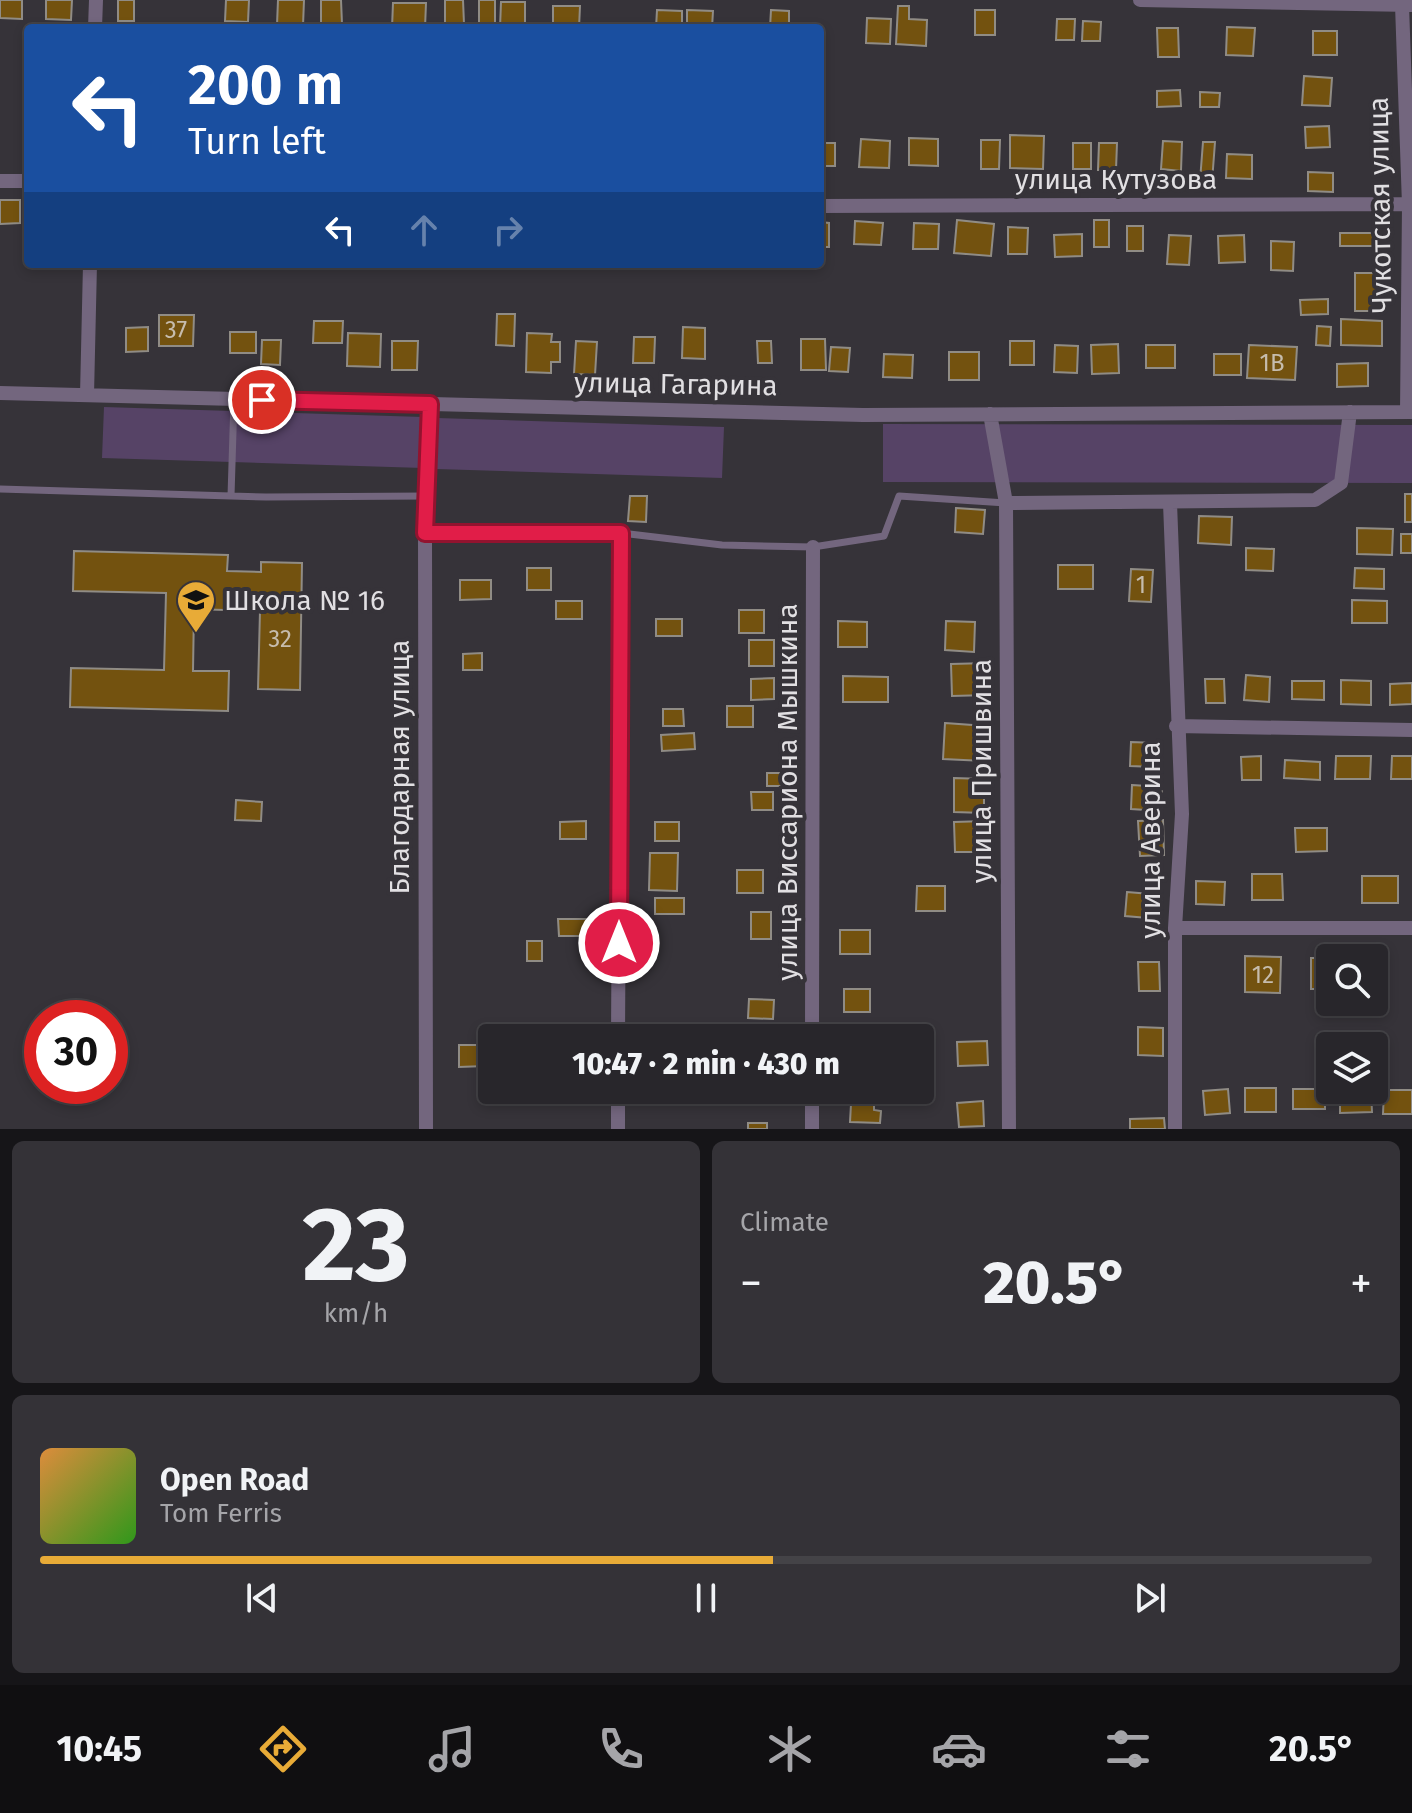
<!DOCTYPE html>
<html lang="en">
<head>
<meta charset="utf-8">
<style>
	:root { --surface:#28262b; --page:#343237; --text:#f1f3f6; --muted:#a5a5a9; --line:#444347; --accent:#e8ab37 }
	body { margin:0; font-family:"Fira Sans",sans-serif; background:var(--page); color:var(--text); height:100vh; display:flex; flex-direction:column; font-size:30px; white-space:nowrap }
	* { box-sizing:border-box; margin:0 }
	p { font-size:26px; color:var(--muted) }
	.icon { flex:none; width:44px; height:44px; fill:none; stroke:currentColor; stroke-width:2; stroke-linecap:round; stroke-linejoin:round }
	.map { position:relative; height:1129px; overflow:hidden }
	.sheet { display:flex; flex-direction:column; gap:12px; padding:12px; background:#161518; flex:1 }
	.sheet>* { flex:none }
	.hud { position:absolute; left:24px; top:24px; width:800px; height:244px; border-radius:8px; box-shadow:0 4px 12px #0003,0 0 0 2px var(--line); background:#1a4fa0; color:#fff; overflow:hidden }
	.buttons { position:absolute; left:1316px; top:944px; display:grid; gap:16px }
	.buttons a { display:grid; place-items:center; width:72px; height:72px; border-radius:8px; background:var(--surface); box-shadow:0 4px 12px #0003,0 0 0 2px var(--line); font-size:40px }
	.speed { position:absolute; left:24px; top:1000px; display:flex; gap:16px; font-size:40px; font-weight:700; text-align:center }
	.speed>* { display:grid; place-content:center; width:104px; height:104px; border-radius:50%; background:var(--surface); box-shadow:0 4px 12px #0003,0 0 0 2px var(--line); line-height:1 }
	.speed .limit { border:12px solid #d22; background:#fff; color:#111 }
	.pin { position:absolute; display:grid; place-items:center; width:68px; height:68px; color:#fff; margin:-34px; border:4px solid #fff; border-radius:50%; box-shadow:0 2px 8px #0007 }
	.me { position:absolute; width:88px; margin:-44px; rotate:0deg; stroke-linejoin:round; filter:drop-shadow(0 0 6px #0008) }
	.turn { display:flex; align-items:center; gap:28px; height:168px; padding:0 32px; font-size:36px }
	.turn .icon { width:104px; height:104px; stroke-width:2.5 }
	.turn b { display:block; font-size:56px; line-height:68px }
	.lanes { display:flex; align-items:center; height:76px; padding:0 32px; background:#0003; justify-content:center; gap:40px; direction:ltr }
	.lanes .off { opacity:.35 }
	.big { font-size:60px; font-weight:800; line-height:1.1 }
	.sheet .tile { flex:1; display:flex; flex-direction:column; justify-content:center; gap:12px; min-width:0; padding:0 28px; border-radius:12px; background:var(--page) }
	.sheet .dial { align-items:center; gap:0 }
	.dial b { font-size:104px; line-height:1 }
	.song { display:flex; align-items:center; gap:24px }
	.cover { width:96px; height:96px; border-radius:12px; background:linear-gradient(135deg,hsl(30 70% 55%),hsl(110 70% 35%)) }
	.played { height:8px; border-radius:4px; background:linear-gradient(90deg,var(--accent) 55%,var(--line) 55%) }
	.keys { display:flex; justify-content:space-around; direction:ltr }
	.heat { display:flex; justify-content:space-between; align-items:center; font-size:44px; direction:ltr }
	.sheet .tiles { flex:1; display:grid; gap:12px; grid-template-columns:1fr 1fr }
	.tile:last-child { grid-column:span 2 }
	.trip { position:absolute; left:478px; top:1024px; width:456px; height:80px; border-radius:8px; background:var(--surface); box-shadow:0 4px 12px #0003,0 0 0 2px var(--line); font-weight:800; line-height:80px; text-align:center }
	.dock { display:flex; height:128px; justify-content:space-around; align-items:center; background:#100f11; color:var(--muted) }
	.dock .icon { width:56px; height:56px }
	.dock .active { color:var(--accent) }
	.dock b { font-size:36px; color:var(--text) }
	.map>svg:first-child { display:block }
</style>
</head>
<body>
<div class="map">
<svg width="1412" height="1129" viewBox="0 0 1412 1129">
	<rect width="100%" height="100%" fill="#363339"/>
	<path fill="#564366" d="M104 407 423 417V468L102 458Z
		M437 418 724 427 722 478 436 469Z
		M883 424 1412 425V483L883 482Z"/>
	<path fill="#73520f" stroke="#908c85" stroke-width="2" d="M0 0H22V19L0 18Z
		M46 0H72L71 20 46 19Z
		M118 0H134V21H118Z
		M226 0H249L248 22 225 21Z
		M278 0H304L303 26 277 25Z
		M321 0H341L342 24H321Z
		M445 0H463L464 24H445Z
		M479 0H495V27H479Z
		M501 2H525V28H500Z
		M393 3H426L425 28H392Z
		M553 6H580L579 28H553Z
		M898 6H909V19L927 20 926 46 896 44Z
		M657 10 682 11V28H656Z
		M687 10 713 11 712 28H687Z
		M771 10 789 11V28H770Z
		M975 10H995V35H975Z
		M867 18 891 19 890 44 866 43Z
		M1057 19H1075L1074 40H1056Z
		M1083 21 1101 22 1100 41H1082Z
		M1227 27 1255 28 1253 56 1226 55Z
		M1157 28H1178L1179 57H1158Z
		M1313 31H1337V55H1313Z
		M1304 76 1332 78 1330 106 1302 105Z
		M1180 90 1181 106 1157 107V91Z
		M1200 92 1220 93 1219 107H1200Z
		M1329 126 1330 147 1306 148 1305 127Z
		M1010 135 1044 136 1043 169 1010 168Z
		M909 138 938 139V166L909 165Z
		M861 139 890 141 889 168 859 167Z
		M981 140H1000L999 169H981Z
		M1163 141 1182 142 1181 171 1161 169Z
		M1203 142H1215L1212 182 1200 181Z
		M820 143H835V166H820Z
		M1073 143H1091V169H1073Z
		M1099 143H1117L1116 170H1098Z
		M1227 154 1252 155V179L1226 178Z
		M1308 172 1333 173V192L1308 191Z
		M0 200H20V223L0 224Z
		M957 220 994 224 991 256 954 253Z
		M1094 220H1109V247H1094Z
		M855 221 883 223 881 245 854 244Z
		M820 222 829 223V247H820Z
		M914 223 939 224 938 249H913Z
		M1127 226H1143V251H1127Z
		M1008 227 1028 228 1027 254H1008Z
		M1340 233H1388V246H1340Z
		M1082 234V256L1055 257 1054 235Z
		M1169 235 1191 236 1189 265 1167 264Z
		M1244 235 1245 262 1219 263 1218 236Z
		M1271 241 1294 242 1293 271 1271 270Z
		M1355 273H1382V311H1355Z
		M1328 299V314L1301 315 1300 300Z
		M497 314H515L514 346 496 345Z
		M159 315H194L193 346H159Z
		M1341 319 1382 321V346L1341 345Z
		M314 321H343L342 343H313Z
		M1317 326 1331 327 1330 346 1316 345Z
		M148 327V351L126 352V328Z
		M683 327 705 328V359L682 358Z
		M230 332H256V353H230Z
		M348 333 381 334 380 367 347 366Z
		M527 333 552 334 551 342H560V362H551V373L526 372Z
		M634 337H655L654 363H633Z
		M801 339H825L826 370H801Z
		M262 340H281L280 365 261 364Z
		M392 341H418L417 370H392Z
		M576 341 597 342 595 375 574 374Z
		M757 341H771L772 363H758Z
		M1010 341H1034V365H1010Z
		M1118 344 1119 373 1092 374 1091 345Z
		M1055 345 1078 346 1077 373 1054 372Z
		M1146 345H1175V368H1146Z
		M1249 345 1297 347 1295 380 1247 378Z
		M831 347 850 348 848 372 829 371Z
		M949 352H979V380H949Z
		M884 354 913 355 912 378 883 377Z
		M1214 354H1241V375H1214Z
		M1368 363V386L1337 387V364Z
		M1405 494H1412V522H1405Z
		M630 496H647L646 522 628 521Z
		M956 508 985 510 983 534 955 532Z
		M1199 516 1232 517 1231 545 1198 543Z
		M1357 528 1393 529 1392 555 1357 554Z
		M1401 534H1412V553H1401Z
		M1246 548 1274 549 1273 571 1246 570Z
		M74 551 228 555 227 571 261 572V562L302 563 300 690 258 689 260 611 194 609 193 671H229L228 711 70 707 71 668 164 670 166 593 73 591Z
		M1058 565H1093V589H1058Z
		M527 568H551V590H527Z
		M1355 568 1384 569V589L1354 588Z
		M1131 569 1153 570 1151 602 1129 601Z
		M460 580H491V599L460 600Z
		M1352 600 1387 601V623H1352Z
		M556 601H582V619H556Z
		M739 610H764V633H739Z
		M656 619H682V636H656Z
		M838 621 867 622V647H838Z
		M946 621 975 622 974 652 945 650Z
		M749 640H774V666H749Z
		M482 653V670H463V654Z
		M988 663V695L952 696 951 664Z
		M1246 675 1270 677 1269 702 1244 700Z
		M843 676 888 677V702H843Z
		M774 678V699L751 700V679Z
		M1205 679H1224L1225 703H1206Z
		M1341 680 1371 681V705L1341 704Z
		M1292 681H1324V700L1292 699Z
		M1412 683V704L1390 705V684Z
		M727 706H753V727H727Z
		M663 709H683L684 726H663Z
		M945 723 986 726 984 761 943 759Z
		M694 733 695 749 662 751 661 735Z
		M1131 742 1156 743 1155 767 1130 766Z
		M1261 756V780H1242L1241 757Z
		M1336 756H1371L1370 779H1335Z
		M1392 756H1412V779H1391Z
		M1285 760 1320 762V780L1284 778Z
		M767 773H785V786H767Z
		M954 778 984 779V813L954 812Z
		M1132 785 1162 787 1161 811 1131 809Z
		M751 792H773V810H752Z
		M236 800 262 802 261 821 235 820Z
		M1163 820 1164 855 1140 856 1138 821Z
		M586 821V839H560V822Z
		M986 821 987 852H955L954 822Z
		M655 822H679V841H655Z
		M1295 828H1327V851L1296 852Z
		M650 853H678L677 891 649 890Z
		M737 870H763V893H737Z
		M1252 874H1282L1283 900H1252Z
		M1362 876H1398V903H1362Z
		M1196 881 1225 882 1224 905 1196 904Z
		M917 886H945V911H916Z
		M1127 892 1162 895 1160 919 1125 916Z
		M655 898H684V914H655Z
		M751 912H771V939H751Z
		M558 919H586V936H559Z
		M840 930H870V954H840Z
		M527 941H542V961H527Z
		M1245 956 1281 957 1280 993 1245 992Z
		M1351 957H1379L1378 983H1374V958Z
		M1311 958H1330V989H1311Z
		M1138 962H1159L1160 991H1139Z
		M844 989H870V1012H844Z
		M749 999 774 1000 773 1019 748 1018Z
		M532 1027H558V1038H532Z
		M1138 1027 1163 1028V1056L1138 1055Z
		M836 1033H862V1038H836Z
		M987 1041 988 1065 958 1066 957 1042Z
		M459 1045H485V1066L459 1067Z
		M1245 1088H1276V1112H1245Z
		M1228 1089 1230 1113 1205 1115 1203 1091Z
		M1293 1089H1325V1109H1293Z
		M1340 1090H1371L1372 1112 1340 1113Z
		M1384 1090H1412V1114H1383Z
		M983 1101 984 1126 959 1127 957 1103Z
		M851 1104H874V1110L881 1111 880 1123 850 1122Z
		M1164 1118 1165 1129H1130V1119Z
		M748 1123H767V1129H748Z"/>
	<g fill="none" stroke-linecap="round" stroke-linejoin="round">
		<path stroke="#73667e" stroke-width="7" d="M0 489 266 497 426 496
			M231 496 234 399
			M425 533H621L722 545 813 547 884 536 899 496 1006 503"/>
		<path stroke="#73667e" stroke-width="14" d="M1140 0 1412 5
			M1397 0 1402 5 1409 205 1407 412
			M95 28 96 0
			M0 181H28
			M820 206 1412 204
			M0 393 863 415 1412 412
			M87 395 90 264
			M990 414 1006 503 1009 1129
			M1006 503 1315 500 1341 483 1350 412
			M1170 503 1182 814 1175 928V1129
			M1176 726 1412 730
			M1175 928H1412
			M618 1038 621 533
			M812 1038 813 547
			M426 1129 425 533 430 404
			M618 1129V1090
			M812 1129V1090"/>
	</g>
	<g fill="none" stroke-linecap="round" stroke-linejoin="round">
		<g stroke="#92132f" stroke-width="20">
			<path id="route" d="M262 400 430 404 425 533H621L619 943"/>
		</g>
		<use href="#route" stroke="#e11d48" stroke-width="14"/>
	</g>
	<defs>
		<g id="school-pin" transform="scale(2)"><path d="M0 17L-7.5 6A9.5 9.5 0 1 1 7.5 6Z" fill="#e8ab37" stroke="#363339"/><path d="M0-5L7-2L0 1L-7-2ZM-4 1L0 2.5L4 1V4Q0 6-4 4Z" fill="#111"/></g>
	</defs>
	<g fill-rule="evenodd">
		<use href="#school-pin" x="196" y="600"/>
	</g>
	<g text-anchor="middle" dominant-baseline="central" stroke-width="8" stroke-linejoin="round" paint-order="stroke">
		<g font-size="24" fill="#c6bcad">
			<text x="176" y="330">37</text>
			<text x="1272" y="363">1В</text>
			<text x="1141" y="585">1</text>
			<text x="280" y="639">32</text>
			<text x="1263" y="975">12</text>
		</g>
		<g font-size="28" fill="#e1dfe2" stroke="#363339">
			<text x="1116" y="179">улица Кутузова</text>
			<text transform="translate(1380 205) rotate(-91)">Чукотская улица</text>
			<text transform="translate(676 384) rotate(1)">улица Гагарина</text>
			<text transform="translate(399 767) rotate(-90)">Благодарная улица</text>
			<text transform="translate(981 771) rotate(-90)">улица Пришвина</text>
			<text transform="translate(787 792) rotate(-90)">улица Виссариона Мышкина</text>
			<text transform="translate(1150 840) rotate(-90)">улица Аверина</text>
		</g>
		<g font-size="28" fill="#e1dfe2" stroke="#363339" text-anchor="start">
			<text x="224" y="600">Школа № 16</text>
		</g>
	</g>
</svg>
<div class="buttons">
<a><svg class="icon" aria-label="search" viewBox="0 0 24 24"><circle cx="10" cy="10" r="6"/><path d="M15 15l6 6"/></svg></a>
<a><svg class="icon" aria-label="layers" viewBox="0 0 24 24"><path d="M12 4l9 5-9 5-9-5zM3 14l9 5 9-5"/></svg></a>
</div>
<div class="speed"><div class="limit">30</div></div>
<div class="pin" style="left:262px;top:400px;background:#d93025"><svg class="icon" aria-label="arrive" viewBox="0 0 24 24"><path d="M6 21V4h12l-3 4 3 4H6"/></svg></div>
<svg class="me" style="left:619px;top:943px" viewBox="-20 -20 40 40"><circle r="17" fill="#e11d48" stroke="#fff" stroke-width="3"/><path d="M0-11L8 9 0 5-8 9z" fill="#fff"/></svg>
<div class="trip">10:47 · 2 min · 430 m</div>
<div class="hud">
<div class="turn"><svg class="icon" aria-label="left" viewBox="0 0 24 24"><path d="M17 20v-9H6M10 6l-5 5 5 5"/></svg><div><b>200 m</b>Turn left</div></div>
<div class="lanes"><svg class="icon" aria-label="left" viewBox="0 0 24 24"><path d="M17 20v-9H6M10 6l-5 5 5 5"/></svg><svg class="icon off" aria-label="ahead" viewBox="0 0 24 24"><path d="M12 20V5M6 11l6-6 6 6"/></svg><svg class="icon off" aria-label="right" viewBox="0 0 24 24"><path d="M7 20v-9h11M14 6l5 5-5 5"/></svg></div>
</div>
</div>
<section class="sheet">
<div class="tiles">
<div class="tile dial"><b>23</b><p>km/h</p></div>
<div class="tile"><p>Climate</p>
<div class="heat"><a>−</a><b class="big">20.5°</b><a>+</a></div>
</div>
<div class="tile">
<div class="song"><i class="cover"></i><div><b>Open Road</b><p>Tom Ferris</p></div></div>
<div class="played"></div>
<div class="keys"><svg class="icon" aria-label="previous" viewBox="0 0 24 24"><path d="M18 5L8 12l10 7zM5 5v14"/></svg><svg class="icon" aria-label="pause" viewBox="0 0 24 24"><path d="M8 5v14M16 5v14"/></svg><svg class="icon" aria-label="next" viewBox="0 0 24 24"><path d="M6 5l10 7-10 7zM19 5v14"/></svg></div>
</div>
</div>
</section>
<nav class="dock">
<b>10:45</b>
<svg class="icon active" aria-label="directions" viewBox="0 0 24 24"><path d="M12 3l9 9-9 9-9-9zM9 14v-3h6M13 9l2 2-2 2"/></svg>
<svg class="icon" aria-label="music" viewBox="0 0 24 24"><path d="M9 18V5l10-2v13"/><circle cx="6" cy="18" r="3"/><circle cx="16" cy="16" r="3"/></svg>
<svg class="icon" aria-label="phone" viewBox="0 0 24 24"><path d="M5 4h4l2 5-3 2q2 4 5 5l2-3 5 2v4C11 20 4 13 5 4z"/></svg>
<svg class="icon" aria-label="climate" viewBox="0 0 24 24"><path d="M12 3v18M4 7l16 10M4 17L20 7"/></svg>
<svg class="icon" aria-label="car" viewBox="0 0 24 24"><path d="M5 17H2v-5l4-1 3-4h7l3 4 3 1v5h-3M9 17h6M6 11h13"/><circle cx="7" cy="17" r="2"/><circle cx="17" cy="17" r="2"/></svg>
<svg class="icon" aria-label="filters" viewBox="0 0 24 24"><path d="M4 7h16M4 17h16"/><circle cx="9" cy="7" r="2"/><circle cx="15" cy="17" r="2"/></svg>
<b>20.5°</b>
</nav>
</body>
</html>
